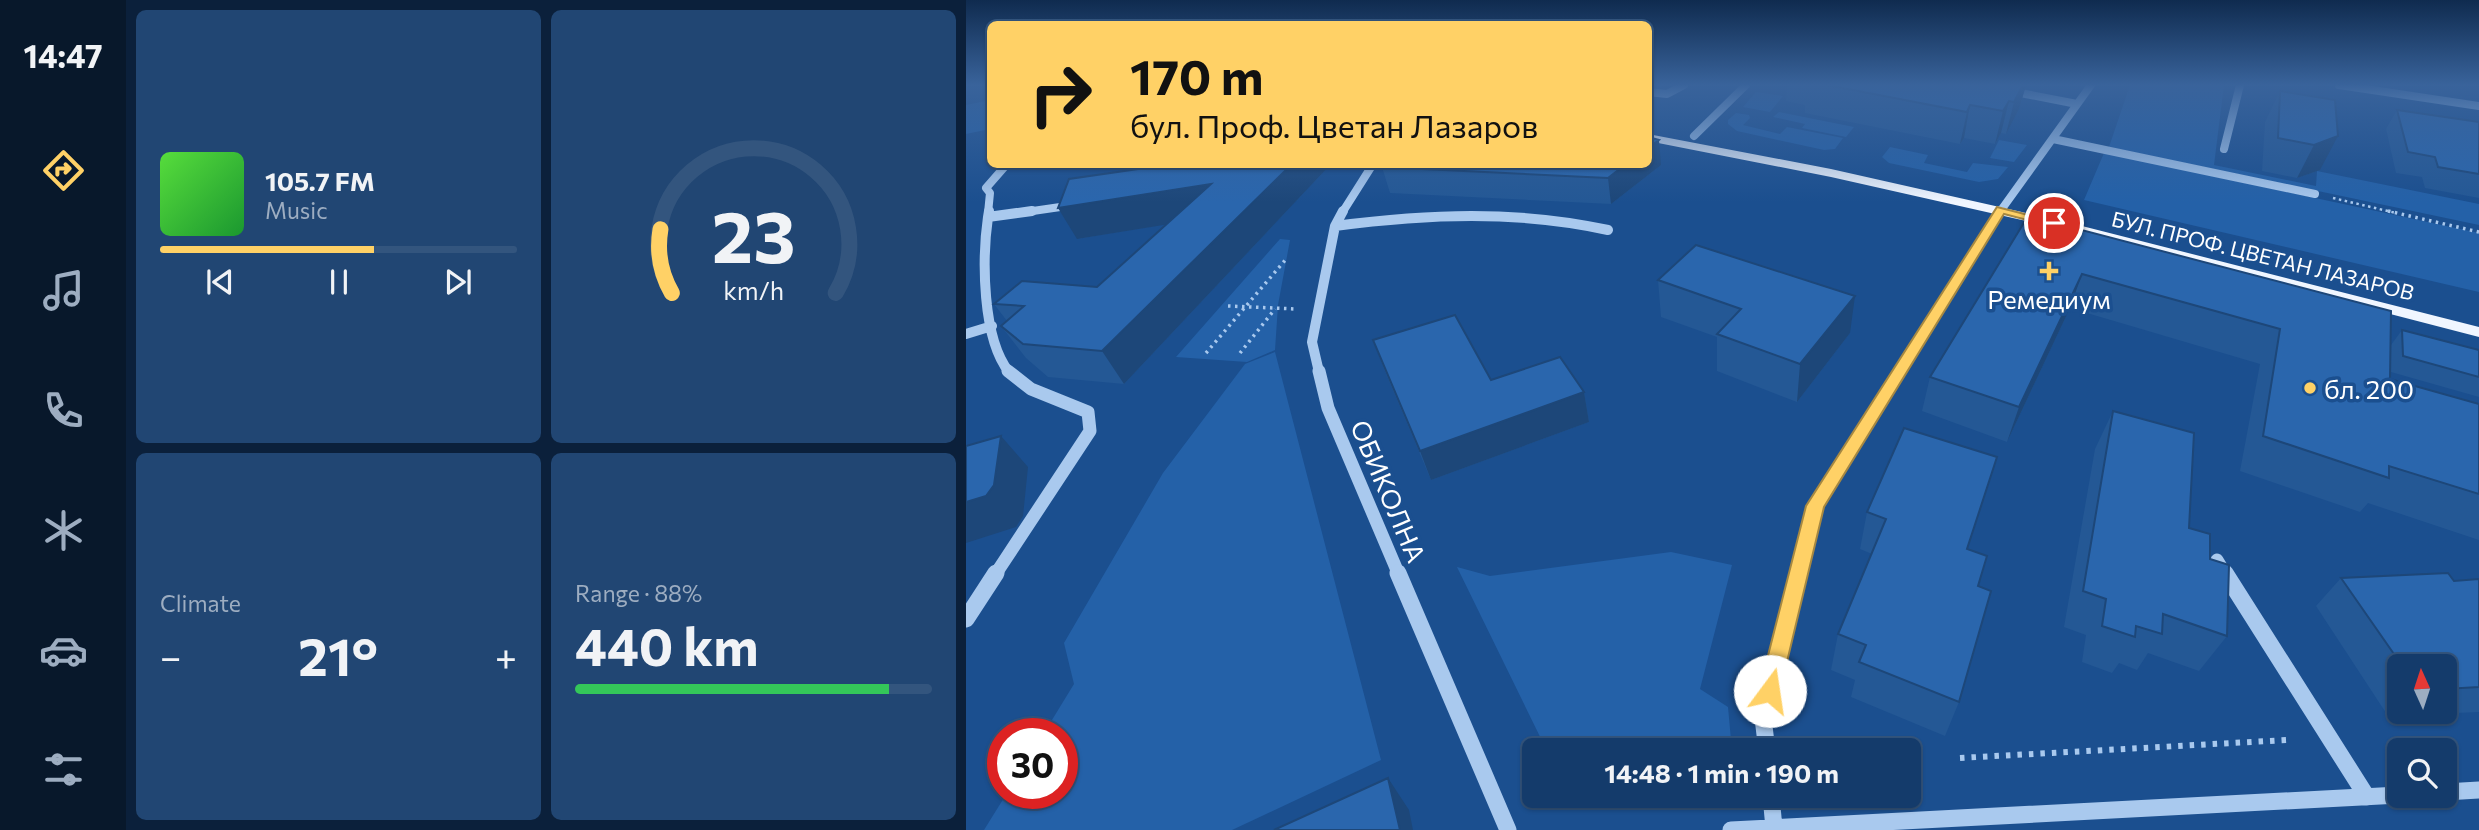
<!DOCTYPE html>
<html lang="en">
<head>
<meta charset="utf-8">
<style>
	:root { --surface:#143b6b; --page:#214673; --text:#f1f3f6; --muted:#9dadc1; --line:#33557e; --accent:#ffd166 }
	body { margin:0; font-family:Commissioner,sans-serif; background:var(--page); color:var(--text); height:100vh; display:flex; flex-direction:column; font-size:26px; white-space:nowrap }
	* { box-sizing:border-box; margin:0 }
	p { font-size:23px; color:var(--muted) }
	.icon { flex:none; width:38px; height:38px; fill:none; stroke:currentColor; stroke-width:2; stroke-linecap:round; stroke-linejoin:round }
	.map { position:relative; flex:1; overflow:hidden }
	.sheet { display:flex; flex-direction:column; gap:10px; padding:10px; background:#0b203b; width:840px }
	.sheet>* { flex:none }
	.banner { position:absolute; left:21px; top:21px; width:665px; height:147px; border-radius:10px; box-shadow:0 2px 5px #0004,0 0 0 2px var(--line); background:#ffd166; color:#111; overflow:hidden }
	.needle { width:46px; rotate:357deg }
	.controls { position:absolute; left:1421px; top:654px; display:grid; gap:14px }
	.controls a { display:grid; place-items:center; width:70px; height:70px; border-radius:10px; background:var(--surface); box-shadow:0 2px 5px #0004,0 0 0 2px var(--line); font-size:35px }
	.speed { position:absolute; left:21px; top:718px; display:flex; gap:14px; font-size:35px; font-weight:700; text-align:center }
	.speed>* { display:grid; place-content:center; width:91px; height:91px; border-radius:50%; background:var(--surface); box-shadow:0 2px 5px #0004,0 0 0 2px var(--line); line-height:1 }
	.speed .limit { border:10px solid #d22; background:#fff; color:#111 }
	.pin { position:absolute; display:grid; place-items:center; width:60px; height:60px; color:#fff; margin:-30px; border:4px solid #fff; border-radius:50%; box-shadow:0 2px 7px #0007 }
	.me { position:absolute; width:77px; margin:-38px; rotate:14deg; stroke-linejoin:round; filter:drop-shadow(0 0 5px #0008) }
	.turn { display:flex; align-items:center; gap:24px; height:147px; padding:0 28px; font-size:32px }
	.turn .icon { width:91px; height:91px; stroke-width:2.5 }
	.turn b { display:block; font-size:49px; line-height:60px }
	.big { font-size:52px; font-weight:700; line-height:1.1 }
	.sheet .card { flex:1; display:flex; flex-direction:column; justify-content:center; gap:10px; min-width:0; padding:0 24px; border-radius:10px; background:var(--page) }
	.sheet .dial { align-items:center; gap:0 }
	.dial svg { height:182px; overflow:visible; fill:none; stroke:var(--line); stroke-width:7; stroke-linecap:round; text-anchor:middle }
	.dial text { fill:var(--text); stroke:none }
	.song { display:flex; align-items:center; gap:21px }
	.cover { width:84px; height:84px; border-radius:10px; background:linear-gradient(135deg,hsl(110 70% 55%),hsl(130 70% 35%)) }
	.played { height:7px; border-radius:4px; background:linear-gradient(90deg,var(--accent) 60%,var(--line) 60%) }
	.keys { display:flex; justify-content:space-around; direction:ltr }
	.heat { display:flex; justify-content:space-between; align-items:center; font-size:38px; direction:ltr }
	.charge { height:10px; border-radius:5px; background:linear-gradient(90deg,#34c759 88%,var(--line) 0) }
	.sheet .tiles { flex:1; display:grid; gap:10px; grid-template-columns:repeat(2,1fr) }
	.trip { position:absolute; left:556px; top:738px; width:399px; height:70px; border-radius:10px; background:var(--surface); box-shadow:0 2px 5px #0004,0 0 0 2px var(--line); font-weight:700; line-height:70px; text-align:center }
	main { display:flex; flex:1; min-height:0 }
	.menu { display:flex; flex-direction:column; width:126px; justify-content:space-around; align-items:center; background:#08182b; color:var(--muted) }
	.menu .icon { width:49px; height:49px }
	.menu .selected { color:var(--accent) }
	.menu b { font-size:32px; color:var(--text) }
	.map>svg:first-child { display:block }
</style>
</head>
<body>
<main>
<nav class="menu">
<b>14:47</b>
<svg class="icon selected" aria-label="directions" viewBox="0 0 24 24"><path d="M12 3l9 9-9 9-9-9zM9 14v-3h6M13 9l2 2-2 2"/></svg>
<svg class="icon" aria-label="music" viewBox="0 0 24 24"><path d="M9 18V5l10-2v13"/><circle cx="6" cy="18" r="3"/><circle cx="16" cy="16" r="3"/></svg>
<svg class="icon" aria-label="phone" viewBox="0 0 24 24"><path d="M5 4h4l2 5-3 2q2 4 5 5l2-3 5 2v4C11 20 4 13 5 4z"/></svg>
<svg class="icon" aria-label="climate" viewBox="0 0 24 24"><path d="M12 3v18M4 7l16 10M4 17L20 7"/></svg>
<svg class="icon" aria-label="car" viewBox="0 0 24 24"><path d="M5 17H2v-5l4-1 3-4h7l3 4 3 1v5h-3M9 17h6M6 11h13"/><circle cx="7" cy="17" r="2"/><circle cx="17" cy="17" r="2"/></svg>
<svg class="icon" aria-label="filters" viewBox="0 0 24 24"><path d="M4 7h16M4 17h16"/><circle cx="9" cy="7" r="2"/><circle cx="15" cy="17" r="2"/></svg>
</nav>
<section class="sheet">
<div class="tiles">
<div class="card">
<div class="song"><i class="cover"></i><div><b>105.7 FM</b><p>Music</p></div></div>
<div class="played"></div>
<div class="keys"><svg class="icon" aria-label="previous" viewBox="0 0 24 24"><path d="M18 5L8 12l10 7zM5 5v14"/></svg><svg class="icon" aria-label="pause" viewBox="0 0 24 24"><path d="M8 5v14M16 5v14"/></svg><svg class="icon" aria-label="next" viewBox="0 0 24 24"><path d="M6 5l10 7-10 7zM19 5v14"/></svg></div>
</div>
<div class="card dial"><svg viewBox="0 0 100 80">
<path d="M14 69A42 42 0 1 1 86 69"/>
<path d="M14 69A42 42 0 0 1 9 41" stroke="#ffd166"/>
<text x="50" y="56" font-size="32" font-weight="700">23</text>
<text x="50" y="72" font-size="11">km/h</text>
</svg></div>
<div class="card"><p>Climate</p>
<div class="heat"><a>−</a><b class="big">21°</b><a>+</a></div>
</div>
<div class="card"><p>Range · 88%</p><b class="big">440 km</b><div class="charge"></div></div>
</div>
</section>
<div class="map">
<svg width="1513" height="830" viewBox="0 0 1513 830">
	<rect width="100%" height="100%" fill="#1b4f8f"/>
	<path fill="#2461a8" d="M1164 85H1258L1248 165 1350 186 1351 171 1513 204V225L1143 147Z
		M790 92 817 96 804 112 777 107Z
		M24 100V129L0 134V105Z
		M813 112 888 127 880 137 836 128 839 124 807 117Z
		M770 113 783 115 784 118 777 125 814 134 821 127 877 138 869 149 858 150 771 131 762 124V120Z
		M1033 140 1061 145 1048 162 1024 158Z
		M924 147 962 155 958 163 1001 172 1007 163 1042 167 1032 179 1013 182 923 163 916 157Z
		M1138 153 1513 233V292L1118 200Z
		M314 239 324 240 312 305 309 350 281 362 210 357Z
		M309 352 415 760 266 830H18L41 793H96V733H78L108 684 98 643 197 473 279 364Z
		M705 552 766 565 734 689 762 707 766 751H581L491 567 524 576Z"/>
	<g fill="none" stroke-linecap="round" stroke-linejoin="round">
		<path stroke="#a9c9ee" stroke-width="2.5" stroke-dasharray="2.5 3.5" stroke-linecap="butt" d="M1367 198 1430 213"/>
		<path stroke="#a9c9ee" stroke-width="3.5" stroke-dasharray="2.5 4.5" stroke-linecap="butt" d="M1422 211 1513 232
			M262 306 330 309
			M240 353 321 258
			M274 353 309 309"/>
		<path stroke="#a9c9ee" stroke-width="6" stroke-dasharray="4.5 7" stroke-linecap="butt" d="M994 758 1321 740"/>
		<path stroke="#a9c9ee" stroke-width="8" d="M1013 85 1111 104
			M1373 85 1513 106
			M682 92 701 94 718 85
			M728 136 780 85
			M1087 139 1349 194
			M1258 149 1274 85
			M22 213 24 193 20 188 41 164
			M53 213 108 205
			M376 213 407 164
			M1033 213 1125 85"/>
		<path stroke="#a9c9ee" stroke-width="10" d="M23 211 22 217 66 211
			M22 217C16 259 16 338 43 372
			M369 226C461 214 550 210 642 230
			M0 334 26 326
			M353 372 346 342 369 226 377 211
			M933 372 1034 211"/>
		<path stroke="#a9c9ee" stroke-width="13" d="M353 371 362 408 433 575
			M1251 560 1260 575
			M29 575 124 431 122 412 65 389 42 371
			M832 575 849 506 934 371"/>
		<path stroke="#a9c9ee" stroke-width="17" d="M432 573 542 830
			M1259 573 1401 797
			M0 619 30 573
			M801 751 797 718 833 573
			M1479 792 1513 790
			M805 796 808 828
			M765 830 1433 795"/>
		<path fill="#f0f6ff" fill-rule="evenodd" d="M682 134 865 169 1082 218 1089 222 1082 226 865 177 682 141Z
			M1116 226 1513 327V337L1111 233 1109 230Z"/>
	</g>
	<path fill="#245895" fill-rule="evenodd" d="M682 85H697L695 87H682Z
		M821 85H1060L1053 109 1040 134 1035 133 1029 144 998 138 994 144 839 113V105L820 101Z
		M1314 91 1369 100 1354 170 1331 178 1296 171 1299 122Z
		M1431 110 1513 122V198L1459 188 1456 177 1430 173 1420 129Z
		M365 164 158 384 82 377 60 358 35 326 41 321 28 304 131 287 201 224 111 239Z
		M695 165 645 204 424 193 416 167Z
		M1062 216 1424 379 1513 404V540L1402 503 1394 512 1274 471 1294 364 1104 308 1041 442 956 411 964 377Z
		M692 280 884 333 831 402 751 371V337L695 317Z
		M1436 330 1513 350V397L1425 372V345Z
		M407 340 525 380 618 392 623 422 465 480 418 369Z
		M1147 411 1244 559 1261 636 1233 671 1182 653 1171 670 1153 663 1146 673 1116 662 1120 635 1098 627 1129 449Z
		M901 512 1001 549 1012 586 993 702 979 736 885 697 889 680 865 670 872 634 906 554 894 549Z
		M1375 578 1488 581 1513 579V712L1422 716 1350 606ZM1433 667H1479V712H1433Z"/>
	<path fill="#1d4779" d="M1057 85H1060L1053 109 1040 134 1048 102Z
		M1043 101 1035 133 1029 144 1037 111Z
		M1004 105 998 138 994 144 1001 112Z
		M1372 136 1354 170 1331 178 1348 145Z
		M693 140 695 165 645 204 642 178 660 164H682V148Z
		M326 164H365L158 384 136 351Z
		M245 184 259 215 111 239 92 208Z
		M1116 274 1104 308 1041 442 1053 407Z
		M889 296 884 333 831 402 834 364Z
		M618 392 623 422 465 480 454 451Z
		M35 436 62 467 57 516 50 527 0 543V502Z
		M422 778 443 810 447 830H434Z"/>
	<path fill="#2a66ad" stroke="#1d4779" stroke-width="2" d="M861 85H1057L1048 102 1043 101 1037 111 1004 105 1001 112Z
		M1314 91 1369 100 1372 136 1348 145 1312 138Z
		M1431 110 1513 122V174L1472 167 1469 157 1442 152Z
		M682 137 693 140 682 148Z
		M207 164H326L136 351 57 344 35 326 58 306 28 304 56 281 131 287 245 184 92 208 103 179Z
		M418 164H660L642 178 416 167Z
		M1062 216 1425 311 1424 379 1513 404V494L1423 466V478L1297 436 1314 329 1116 274 1053 407 964 377Z
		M730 245 889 296 834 364 751 334 775 309 692 280Z
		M489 315 525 380 594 357 618 392 454 451 407 340Z
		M1436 330 1513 350V377L1437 356Z
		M1147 411 1228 433 1223 528 1244 534V559L1263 565 1261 636 1197 614 1196 634 1170 626 1169 637 1136 626 1140 599 1117 591Z
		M938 428 1031 457 1001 549 1021 556 1012 586 1025 591 993 702 893 662 900 645 872 634 920 519 901 512Z
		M35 436 28 485 20 496 0 502V446Z
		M1482 573 1488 581 1513 579V687L1479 689V667H1437L1375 578Z
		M422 778 434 830H308Z"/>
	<linearGradient id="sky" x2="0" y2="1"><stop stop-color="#0f2b4f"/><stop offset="0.42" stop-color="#39639b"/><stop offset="1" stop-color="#39639b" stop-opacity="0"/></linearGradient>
	<rect width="1513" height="202" fill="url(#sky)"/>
	<path fill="#ffd166" stroke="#a68842" stroke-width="2" d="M1031 207 1094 223 1088 227 1038 214 858 507 814 691 811 698 804 701 796 698 793 691 840 506Z"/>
	<g fill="#ffd166" stroke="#1b4f8f" stroke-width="2.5">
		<path d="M1079.5 260.5h7v7h7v7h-7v7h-7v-7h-7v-7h7z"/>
		<circle cx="1344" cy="388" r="7"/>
	</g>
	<g text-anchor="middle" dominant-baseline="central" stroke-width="7" stroke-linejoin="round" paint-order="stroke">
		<g font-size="21" fill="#fff" stroke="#1b4f8f">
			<text transform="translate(1297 255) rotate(14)">БУЛ. ПРОФ. ЦВЕТАН ЛАЗАРОВ</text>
		</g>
		<g font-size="26" fill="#fff" stroke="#1b4f8f">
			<text x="1083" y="298">Ремедиум</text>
			<text x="1358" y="388" text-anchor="start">бл. 200</text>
		</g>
		<g font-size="26" fill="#fff" stroke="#1b4f8f">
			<text transform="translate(423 491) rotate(67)">ОБИКОЛНА</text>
		</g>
	</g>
</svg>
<div class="controls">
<a><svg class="needle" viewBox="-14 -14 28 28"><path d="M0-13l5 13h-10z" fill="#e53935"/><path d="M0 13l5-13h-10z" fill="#9dadc1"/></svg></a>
<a><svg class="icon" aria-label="search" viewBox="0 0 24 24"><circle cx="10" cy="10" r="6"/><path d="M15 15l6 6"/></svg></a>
</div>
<div class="speed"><div class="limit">30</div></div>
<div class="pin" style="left:1088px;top:223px;background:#d93025"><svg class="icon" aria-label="arrive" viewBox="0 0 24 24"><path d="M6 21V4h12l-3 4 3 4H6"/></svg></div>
<svg class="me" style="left:804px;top:691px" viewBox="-20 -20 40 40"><circle r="19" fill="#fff"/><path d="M0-13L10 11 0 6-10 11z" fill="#ffd166"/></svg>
<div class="trip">14:48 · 1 min · 190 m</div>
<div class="banner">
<div class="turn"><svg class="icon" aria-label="right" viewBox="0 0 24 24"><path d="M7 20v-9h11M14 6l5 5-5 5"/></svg><div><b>170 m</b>бул. Проф. Цветан Лазаров</div></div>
</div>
</div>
</main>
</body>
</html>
